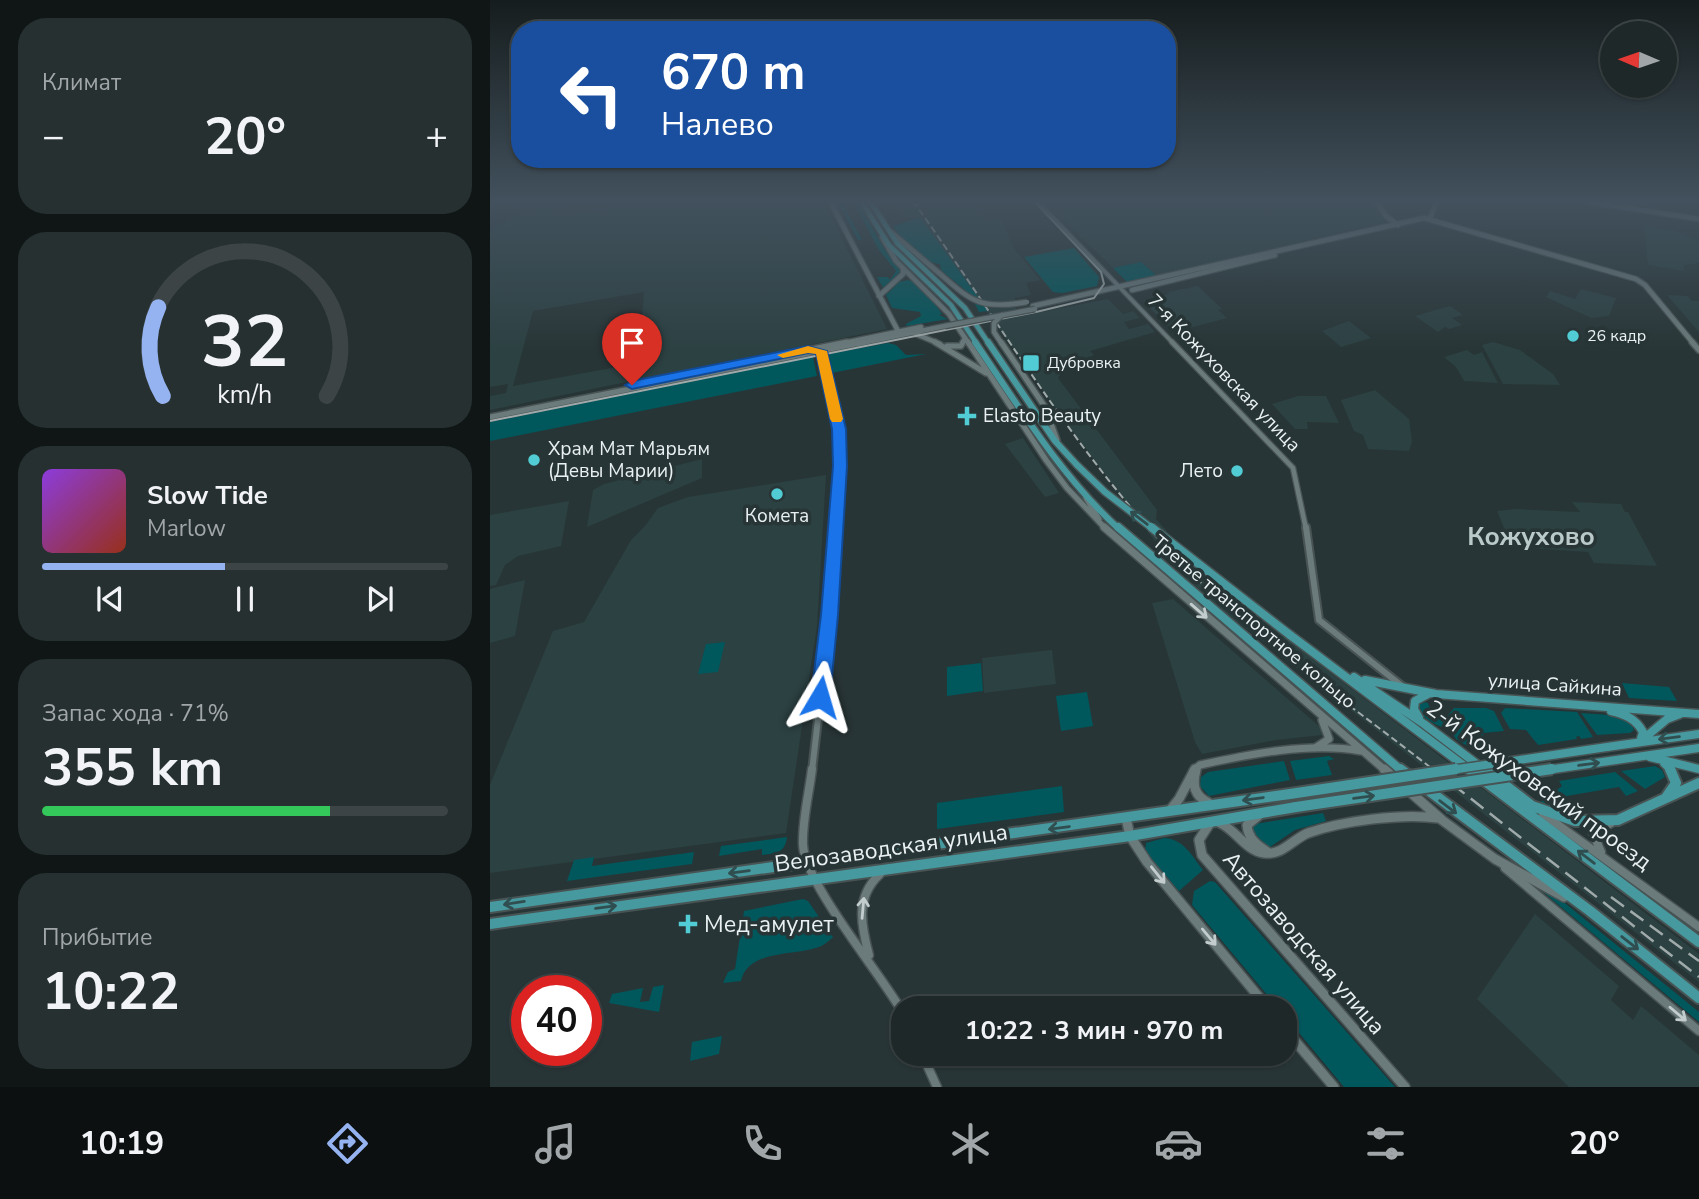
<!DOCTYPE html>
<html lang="ru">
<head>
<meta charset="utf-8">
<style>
	:root { --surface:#1e2828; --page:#263030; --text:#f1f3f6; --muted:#a1a6a8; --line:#3c4445; --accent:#95b2f1 }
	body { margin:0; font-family:"Nunito Sans",sans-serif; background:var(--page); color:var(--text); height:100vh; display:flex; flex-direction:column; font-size:26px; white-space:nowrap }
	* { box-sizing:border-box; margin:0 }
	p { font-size:23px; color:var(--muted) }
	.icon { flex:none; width:38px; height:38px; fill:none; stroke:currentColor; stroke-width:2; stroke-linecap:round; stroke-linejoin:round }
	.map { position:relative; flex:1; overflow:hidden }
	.sheet { display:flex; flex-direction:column; gap:18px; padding:18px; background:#101616; width:490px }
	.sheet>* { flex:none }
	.banner { position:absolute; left:21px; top:21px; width:665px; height:147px; border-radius:28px; box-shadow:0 2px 5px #0004,0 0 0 2px var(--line); background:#1a4fa0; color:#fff; overflow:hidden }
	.needle { width:46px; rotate:272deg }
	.controls { position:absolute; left:1110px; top:21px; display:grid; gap:14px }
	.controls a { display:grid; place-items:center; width:77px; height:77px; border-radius:50%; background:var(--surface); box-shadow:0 2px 5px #0004,0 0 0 2px var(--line); font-size:35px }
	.speed { position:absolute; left:21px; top:975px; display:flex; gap:14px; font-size:35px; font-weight:700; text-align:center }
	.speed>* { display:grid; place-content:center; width:91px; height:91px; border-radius:50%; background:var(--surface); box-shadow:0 2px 5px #0004,0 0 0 2px var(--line); line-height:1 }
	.speed .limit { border:10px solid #d22; background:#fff; color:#111 }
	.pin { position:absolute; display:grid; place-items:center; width:60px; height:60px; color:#fff; margin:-72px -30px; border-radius:50% 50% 50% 0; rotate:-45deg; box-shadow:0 0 7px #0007 }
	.pin .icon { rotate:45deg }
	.me { position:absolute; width:77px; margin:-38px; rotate:7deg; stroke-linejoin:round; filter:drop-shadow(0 0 5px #0008) }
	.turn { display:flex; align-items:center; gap:24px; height:147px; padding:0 35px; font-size:32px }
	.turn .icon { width:91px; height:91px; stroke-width:2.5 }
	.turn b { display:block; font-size:49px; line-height:60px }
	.big { font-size:52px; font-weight:700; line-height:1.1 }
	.sheet .tile { flex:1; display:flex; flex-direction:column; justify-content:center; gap:10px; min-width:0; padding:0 24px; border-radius:28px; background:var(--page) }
	.sheet .dial { align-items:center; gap:0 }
	.dial svg { height:182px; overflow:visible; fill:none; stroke:var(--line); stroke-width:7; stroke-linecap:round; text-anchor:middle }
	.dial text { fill:var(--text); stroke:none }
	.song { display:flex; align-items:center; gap:21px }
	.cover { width:84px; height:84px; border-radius:10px; background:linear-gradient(135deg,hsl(270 70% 55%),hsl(10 70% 35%)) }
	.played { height:7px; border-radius:4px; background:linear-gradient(90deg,var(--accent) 45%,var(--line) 45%) }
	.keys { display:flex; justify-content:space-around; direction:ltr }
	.heat { display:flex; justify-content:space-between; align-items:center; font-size:38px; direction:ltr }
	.charge { height:10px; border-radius:5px; background:linear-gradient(90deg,#34c759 71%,var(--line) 0) }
	.trip { position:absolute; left:401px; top:996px; width:406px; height:70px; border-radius:28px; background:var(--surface); box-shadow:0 2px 5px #0004,0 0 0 2px var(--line); font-weight:700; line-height:70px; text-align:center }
	.menu { display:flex; height:112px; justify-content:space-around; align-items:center; background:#0c1010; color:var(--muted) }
	.menu .icon { width:49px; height:49px }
	.menu .current { color:var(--accent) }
	.menu b { font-size:32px; color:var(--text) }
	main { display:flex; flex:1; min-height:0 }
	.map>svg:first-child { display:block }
</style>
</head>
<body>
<main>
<section class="sheet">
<div class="tile"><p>Климат</p>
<div class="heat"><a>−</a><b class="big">20°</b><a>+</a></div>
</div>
<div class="tile dial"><svg viewBox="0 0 100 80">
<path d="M14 69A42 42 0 1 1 86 69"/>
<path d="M14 69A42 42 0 0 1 12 30" stroke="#95b2f1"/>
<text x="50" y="56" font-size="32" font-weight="700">32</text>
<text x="50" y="72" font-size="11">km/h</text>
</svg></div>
<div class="tile">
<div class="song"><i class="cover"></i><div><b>Slow Tide</b><p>Marlow</p></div></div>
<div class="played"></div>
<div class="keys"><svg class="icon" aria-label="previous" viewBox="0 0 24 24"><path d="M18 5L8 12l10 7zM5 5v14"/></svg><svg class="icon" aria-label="pause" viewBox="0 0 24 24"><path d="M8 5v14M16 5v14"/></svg><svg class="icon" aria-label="next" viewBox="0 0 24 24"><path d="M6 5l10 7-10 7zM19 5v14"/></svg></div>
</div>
<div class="tile"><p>Запас хода · 71%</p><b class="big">355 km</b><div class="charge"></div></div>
<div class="tile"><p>Прибытие</p><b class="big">10:22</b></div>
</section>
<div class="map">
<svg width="1209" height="1087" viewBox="0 0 1209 1087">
	<rect width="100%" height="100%" fill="#283536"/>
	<path fill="#2c4142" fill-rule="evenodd" d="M23 201H89L65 210 74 215 164 201H333L397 329 0 410V396L16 393 18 384 0 387V232L2 231 0 229 44 209 21 208 31 204ZM154 292 149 363 23 386 43 311Z
		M403 201H478L495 220 510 217 523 247 550 280 536 283 541 295 525 298 527 317 618 299 633 314 643 311 650 318 634 322 639 329 658 324 665 332 600 351 604 355 573 371 568 378 667 510 666 519 713 571 752 605 1209 954V982L739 615 685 568 569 413 430 217 416 218Z
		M554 201H884L898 221 667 276 651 262 623 268Z
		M1154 226 1184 231 1209 241V263L1194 265V271L1158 265Z
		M708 286 732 309 728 310 737 318 684 332 653 301 679 294 678 292Z
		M1091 289 1126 298 1119 316 1101 318 1056 297 1060 291 1085 299Z
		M1177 295 1198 296 1202 301H1209V332Z
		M960 306 973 315 962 318 972 325 959 329 955 327 948 332 925 316Z
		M859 321 881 338 851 347 832 331Z
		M1003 342 1030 350 1063 374 1070 385 1013 384 992 345Z
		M977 350 984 355 992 352 1008 383 974 381 966 367 954 357Z
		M885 390 919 419 922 442 919 451 878 449 873 435 864 431 851 400Z
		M808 396H836L849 423 817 422 818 429H805L782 404Z
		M533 438 569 493 555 497 515 444Z
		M212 459V478L97 527 103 490 114 484Z
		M336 475 327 626 296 833 0 873V785L63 631 94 622 141 540 155 526 168 508 198 497Z
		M79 501 71 546 28 556 15 565 6 585 0 586V515Z
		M1082 502 1131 504 1135 512H1138L1167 566 1104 563 1098 552 1022 547 1007 511 1026 509 1090 512Z
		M35 580 25 636 0 643V589Z
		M683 599 830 727 832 735 786 740 712 754 705 742 662 603Z
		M562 650 566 684 494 693 492 658Z
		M1045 914 1129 986 1121 1000 1143 1020 1151 1006 1209 1055V1087H1079L987 999Z"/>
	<path fill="#00575c" d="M347 201H367L395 250 412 270 394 289 387 277H398L400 280 406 271 389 250 363 202 353 204 372 240H368Z
		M430 217 498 311 489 312 480 294 451 270 450 264C432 263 412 240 403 226Z
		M584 248 609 277 607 286 572 293 563 292 534 257Z
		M651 262 667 276 638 283 623 268Z
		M418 280C435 284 443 301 452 314L449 315 458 319 417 326 416 324 431 316 430 312 402 308 396 295 409 282Z
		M398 343 406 345 416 355 436 354 342 373 339 354Z
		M323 357 327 376 0 441V422Z
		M235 642 228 672 208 674 216 644Z
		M491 663 493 691 457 696V667Z
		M1132 683 1179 687 1187 701 1139 698Z
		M597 692 603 726 571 731 566 696Z
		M937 702 945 716 954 720 964 708H996L1004 711 1014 731 993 733 994 745 979 747 966 739 959 728C947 728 939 719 929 714V704Z
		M1015 708 1087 712 1103 737 1091 739 1089 736 1086 737 1087 739 1048 745 1036 730 1020 729 1011 713Z
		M1091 713C1107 715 1138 712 1144 730L1140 733 1107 735Z
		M839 756 844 759 837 761 842 775 806 780 800 761Z
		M794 761 800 780 719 796 710 786 711 777 718 772Z
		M1165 766 1172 770 1175 777 1155 789 1131 771Z
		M1125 772 1148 791 1136 796 1129 787 1071 797 1075 805H1070L1073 812 1049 803 1072 786 1069 781Z
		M572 786 574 812 447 829V803Z
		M833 813 836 821 805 830 780 847 774 846 763 835 761 826 765 824Z
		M297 837C295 853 287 853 272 855V849L229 856 231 846Z
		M674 838C694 839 702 856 713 870L689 891 655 852 656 843Z
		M204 852 202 864 77 881 84 860 104 857 102 866Z
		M720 881 725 882 905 1087H854L795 1016 794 1008H788L702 905 704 891Z
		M1047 887 1076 904 1209 1012V1022Z
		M313 899 318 901 343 937C339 941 334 945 329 947 306 956 258 949 251 981L233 983 238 972 245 969 254 911Z
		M174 985 169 1012 119 1003 122 994 153 988 150 1002 159 1001 163 987Z
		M232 1036 229 1054 200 1061 202 1042Z"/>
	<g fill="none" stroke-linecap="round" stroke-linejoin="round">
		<g stroke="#485354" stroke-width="6">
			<path id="tertiary-far3" d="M547 201 684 344"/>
		</g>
		<g stroke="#485354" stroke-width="7">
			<path id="tertiary-far2" d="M682 342 803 468 816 529
				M331 351 349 429 346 529"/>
		</g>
		<g stroke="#485354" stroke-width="10">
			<path id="tertiary-far1" d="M816 527 829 620 912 686
				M322 771 340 615 346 527"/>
		</g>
		<g stroke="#485354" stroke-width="11">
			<path id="tertiary" d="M322 769C319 794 312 821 313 845 315 884 391 974 413 1013
				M1053 814 1209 927
				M1111 852 1103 833 1121 823
				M1015 868 1209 1031
				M379 955C371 925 365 897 390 874
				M432 1054 447 1087"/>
		</g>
		<g stroke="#485354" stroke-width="7">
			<path id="secondary-far3" d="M340 201 408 331
				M886 201 896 216 908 225
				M1094 201 1209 219
				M940 218 947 201
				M401 232 442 267
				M392 237 406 261 459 314 479 344
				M642 290 785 255
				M389 296 413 274V268
				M543 306 934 218 1146 279 1155 285 1204 344
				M426 334 450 344
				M349 344 431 327
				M367 344 455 326
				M472 344 475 338"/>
		</g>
		<g stroke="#485354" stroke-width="8">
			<path id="secondary-far2" d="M445 342 496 373
				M478 342 556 460 577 488 616 529
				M1202 342 1209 350
				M457 346H471L473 342
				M283 357 357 342
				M555 407 567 440
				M0 417 375 342
				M596 498 609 519"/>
		</g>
		<g stroke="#485354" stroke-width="10">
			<path id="secondary-far1" d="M614 527 896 771
				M825 748 839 739 832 720
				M703 771 710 765C760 754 820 742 871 751"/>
		</g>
		<g stroke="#485354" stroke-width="12">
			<path id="secondary" d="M894 769 952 820 1005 859 1074 897
				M706 770C702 785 704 796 719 803
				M681 809 689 799 705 769
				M768 816 757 825C758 839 768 846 779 853
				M636 818 640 836 657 862 778 1008
				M720 823 709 840 712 855 915 1087
				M730 823C746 830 756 851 774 853 792 856 803 839 818 833 852 821 912 813 948 818
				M794 1028 844 1087"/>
		</g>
		<g stroke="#485354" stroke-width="7">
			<path id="primary-far3" d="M371 201 399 245 461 305 487 344
				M380 201 407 243 475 308 499 344"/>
		</g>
		<g stroke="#485354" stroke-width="9">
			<path id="primary-far2" d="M485 342C529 407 571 476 629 529
				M498 342 565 441 587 465"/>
		</g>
		<g stroke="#485354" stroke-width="11">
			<path id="primary-far1" d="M628 527 912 771
				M800 635 981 771
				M864 677 934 724 996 771
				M875 680 946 694 1209 714
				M1121 711C1135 714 1146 719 1153 732L1150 742
				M929 718 924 709 925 701 938 694
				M1151 741 1177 719 1190 714
				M1117 747 1209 734
				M1160 757 1209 769
				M1126 760 1209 748
				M1174 763 1182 771"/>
		</g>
		<g stroke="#485354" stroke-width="14">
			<path id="primary" d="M910 769 1100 911 1209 998
				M979 769 1209 942
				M994 769 1042 806 1085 821 1128 820 1209 783
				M1177 796 1186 783 1180 769
				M0 907 800 794
				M0 924 640 836 806 807"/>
		</g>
		<use href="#tertiary-far3" stroke="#6b7a7b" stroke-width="3.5"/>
		<use href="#tertiary-far2" stroke="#6b7a7b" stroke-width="4.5"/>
		<use href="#tertiary-far1" stroke="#6b7a7b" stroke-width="6"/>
		<use href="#tertiary" stroke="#6b7a7b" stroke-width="8"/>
		<use href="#secondary-far3" stroke="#6b7a7b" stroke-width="4.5"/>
		<use href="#secondary-far2" stroke="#6b7a7b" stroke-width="5"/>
		<use href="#secondary-far1" stroke="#6b7a7b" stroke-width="7"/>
		<use href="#secondary" stroke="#6b7a7b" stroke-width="9"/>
		<use href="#primary-far3" stroke="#46999e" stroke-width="4.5"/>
		<use href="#primary-far2" stroke="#46999e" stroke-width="6"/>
		<use href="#primary-far1" stroke="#46999e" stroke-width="8"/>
		<use href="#primary" stroke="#46999e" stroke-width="10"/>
		<path stroke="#a0aaab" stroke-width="2" d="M0 421 546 312 604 298 614 284 611 272 544 201"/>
		<path stroke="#a0aaab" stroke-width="2" stroke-dasharray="7 3.5" stroke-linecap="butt" d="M423 201C505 315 577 440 673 544 753 631 853 699 945 771"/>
		<path stroke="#a0aaab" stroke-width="2.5" stroke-dasharray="16 8" stroke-linecap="butt" d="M943 769 1209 977
			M1121 897 1209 961"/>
		<g stroke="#485354" stroke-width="7" stroke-linecap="butt">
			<path id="secondary-bridge-far1" d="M442 267C479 298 485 311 537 302
				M455 326 545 309
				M512 344 504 332V323L512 315"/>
		</g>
		<g stroke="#485354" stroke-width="8" stroke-linecap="butt">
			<path id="secondary-bridge" d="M511 342 555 407"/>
		</g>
		<g stroke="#485354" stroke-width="9" stroke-linecap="butt">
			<path id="primary-bridge-far2" d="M587 465 615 492 663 529"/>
		</g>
		<g stroke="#485354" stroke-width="11" stroke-linecap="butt">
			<path id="primary-bridge-far1" d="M661 527 800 635
				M954 771 1117 747
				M1050 771 1126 760"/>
		</g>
		<g stroke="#485354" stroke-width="14" stroke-linecap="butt">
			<path id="primary-bridge" d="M800 794 966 769
				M806 807 1062 769"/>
		</g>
		<use href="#secondary-bridge-far1" stroke="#6b7a7b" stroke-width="4.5"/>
		<use href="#secondary-bridge" stroke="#6b7a7b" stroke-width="5"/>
		<use href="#primary-bridge-far2" stroke="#46999e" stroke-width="6"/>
		<use href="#primary-bridge-far1" stroke="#46999e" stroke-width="8"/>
		<use href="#primary-bridge" stroke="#46999e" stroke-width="10"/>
	</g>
	<defs><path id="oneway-shaft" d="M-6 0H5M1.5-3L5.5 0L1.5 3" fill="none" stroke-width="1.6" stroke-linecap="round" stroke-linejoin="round" transform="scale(1.75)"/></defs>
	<g stroke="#304e50">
		<use href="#oneway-shaft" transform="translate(649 518) rotate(-142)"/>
		<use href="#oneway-shaft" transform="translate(1179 738) rotate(173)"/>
		<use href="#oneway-shaft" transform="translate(1099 764) rotate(-8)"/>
		<use href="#oneway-shaft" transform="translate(874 797) rotate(-8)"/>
		<use href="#oneway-shaft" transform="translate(763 799) rotate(172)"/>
		<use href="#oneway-shaft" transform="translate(958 807) rotate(37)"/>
		<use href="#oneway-shaft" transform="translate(569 828) rotate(172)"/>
		<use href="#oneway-shaft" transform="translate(1096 857) rotate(-143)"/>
		<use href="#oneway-shaft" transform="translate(249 872) rotate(172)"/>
		<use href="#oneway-shaft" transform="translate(24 903) rotate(171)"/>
		<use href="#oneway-shaft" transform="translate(116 907) rotate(-8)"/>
		<use href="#oneway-shaft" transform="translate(1140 943) rotate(38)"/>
	</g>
	<g stroke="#c3cdce">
		<use href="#oneway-shaft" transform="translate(709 611) rotate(41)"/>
		<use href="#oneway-shaft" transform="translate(668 875) rotate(51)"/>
		<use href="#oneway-shaft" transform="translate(373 908) rotate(-85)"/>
		<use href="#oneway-shaft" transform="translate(719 937) rotate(50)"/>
		<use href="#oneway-shaft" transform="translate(1188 1014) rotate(40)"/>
	</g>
	<linearGradient id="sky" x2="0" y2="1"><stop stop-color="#161d1e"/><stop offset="0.57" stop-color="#42515d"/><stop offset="1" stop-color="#42515d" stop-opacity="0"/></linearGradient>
	<rect width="1209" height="353" fill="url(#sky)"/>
	<path fill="#1a73e8" stroke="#114b97" stroke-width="2" d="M318 346 337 351 356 429 357 466 348 615 340 697 337 703 330 705 324 703 321 697 331 615 343 466 342 429 326 354 318 353 142 389 135 385 142 381Z"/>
	<path fill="#f59e0b" d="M318 346 337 351 353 419 351 422H342L340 419 326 354 318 353 293 358 287 355Z"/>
	<g fill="#51ccd4" stroke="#283536" stroke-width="2.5">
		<circle cx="1083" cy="336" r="7"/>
		<rect x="532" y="354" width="18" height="18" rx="3.5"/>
		<path d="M473.5 405.5h7v7h7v7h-7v7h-7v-7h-7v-7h7z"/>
		<circle cx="44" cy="460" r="7"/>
		<circle cx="747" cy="471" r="7"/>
		<circle cx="287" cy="494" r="7"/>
		<path d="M194.5 913.5h7v7h7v7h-7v7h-7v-7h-7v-7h7z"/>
	</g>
	<g text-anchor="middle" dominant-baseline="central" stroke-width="7" stroke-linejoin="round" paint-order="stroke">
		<g font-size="16" fill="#e9f1f2" stroke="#283536" text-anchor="start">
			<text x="1097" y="336">26 кадр</text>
			<text x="557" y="363">Дубровка</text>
		</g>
		<g font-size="19" fill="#e9f1f2" stroke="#283536">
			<text transform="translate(734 373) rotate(46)">7-я Кожуховская улица</text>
			<text transform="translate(764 622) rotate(40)">Третье транспортное кольцо</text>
			<text transform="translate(1065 685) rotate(4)">улица Сайкина</text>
		</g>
		<g font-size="19" fill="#e9f1f2" stroke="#283536" text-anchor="start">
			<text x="493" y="416">Elasto Beauty</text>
			<text x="58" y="449">Храм Мат Марьям<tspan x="58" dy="22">(Девы Марии)</tspan></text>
			<text x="733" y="471" text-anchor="end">Лето</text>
			<text x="287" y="516" text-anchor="middle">Комета</text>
		</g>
		<g font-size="23" fill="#e9f1f2" stroke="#283536">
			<text transform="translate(1049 785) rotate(36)">2-й Кожуховский проезд</text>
			<text transform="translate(401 848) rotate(-8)">Велозаводская улица</text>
			<text transform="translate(814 943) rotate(49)">Автозаводская улица</text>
		</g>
		<g font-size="23" fill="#e9f1f2" stroke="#283536" text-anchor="start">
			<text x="214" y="924">Мед-амулет</text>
		</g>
		<g font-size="26" font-weight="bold" fill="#bacacb" stroke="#283536">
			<text x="1041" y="536">Кожухово</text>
		</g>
	</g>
</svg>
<div class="controls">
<a><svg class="needle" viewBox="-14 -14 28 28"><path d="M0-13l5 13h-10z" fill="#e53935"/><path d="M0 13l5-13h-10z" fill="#a1a6a8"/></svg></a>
</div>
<div class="speed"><div class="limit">40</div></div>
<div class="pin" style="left:142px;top:385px;background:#d93025"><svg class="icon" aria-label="arrive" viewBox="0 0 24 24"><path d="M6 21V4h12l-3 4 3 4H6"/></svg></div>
<svg class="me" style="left:330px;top:697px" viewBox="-20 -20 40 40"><path d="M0-17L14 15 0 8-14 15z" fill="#1a73e8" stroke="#fff" stroke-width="4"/></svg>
<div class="trip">10:22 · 3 мин · 970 m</div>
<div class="banner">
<div class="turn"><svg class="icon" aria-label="left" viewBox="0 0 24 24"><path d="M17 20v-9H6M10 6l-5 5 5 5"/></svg><div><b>670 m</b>Налево</div></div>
</div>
</div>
</main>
<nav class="menu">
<b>10:19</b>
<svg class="icon current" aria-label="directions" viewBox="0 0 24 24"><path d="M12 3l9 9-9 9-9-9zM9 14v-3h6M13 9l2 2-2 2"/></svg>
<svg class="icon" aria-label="music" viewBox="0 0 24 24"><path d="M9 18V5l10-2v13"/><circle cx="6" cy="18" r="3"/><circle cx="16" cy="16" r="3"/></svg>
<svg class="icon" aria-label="phone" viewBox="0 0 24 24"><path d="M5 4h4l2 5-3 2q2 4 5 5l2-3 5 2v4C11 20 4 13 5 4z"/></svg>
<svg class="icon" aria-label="climate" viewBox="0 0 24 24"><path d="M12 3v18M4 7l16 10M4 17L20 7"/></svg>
<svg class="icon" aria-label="car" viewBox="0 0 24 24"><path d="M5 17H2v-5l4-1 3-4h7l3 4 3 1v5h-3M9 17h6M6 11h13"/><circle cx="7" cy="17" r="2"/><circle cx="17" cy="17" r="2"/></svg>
<svg class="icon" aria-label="filters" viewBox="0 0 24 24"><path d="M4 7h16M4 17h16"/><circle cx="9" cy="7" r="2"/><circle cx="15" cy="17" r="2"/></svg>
<b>20°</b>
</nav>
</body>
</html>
